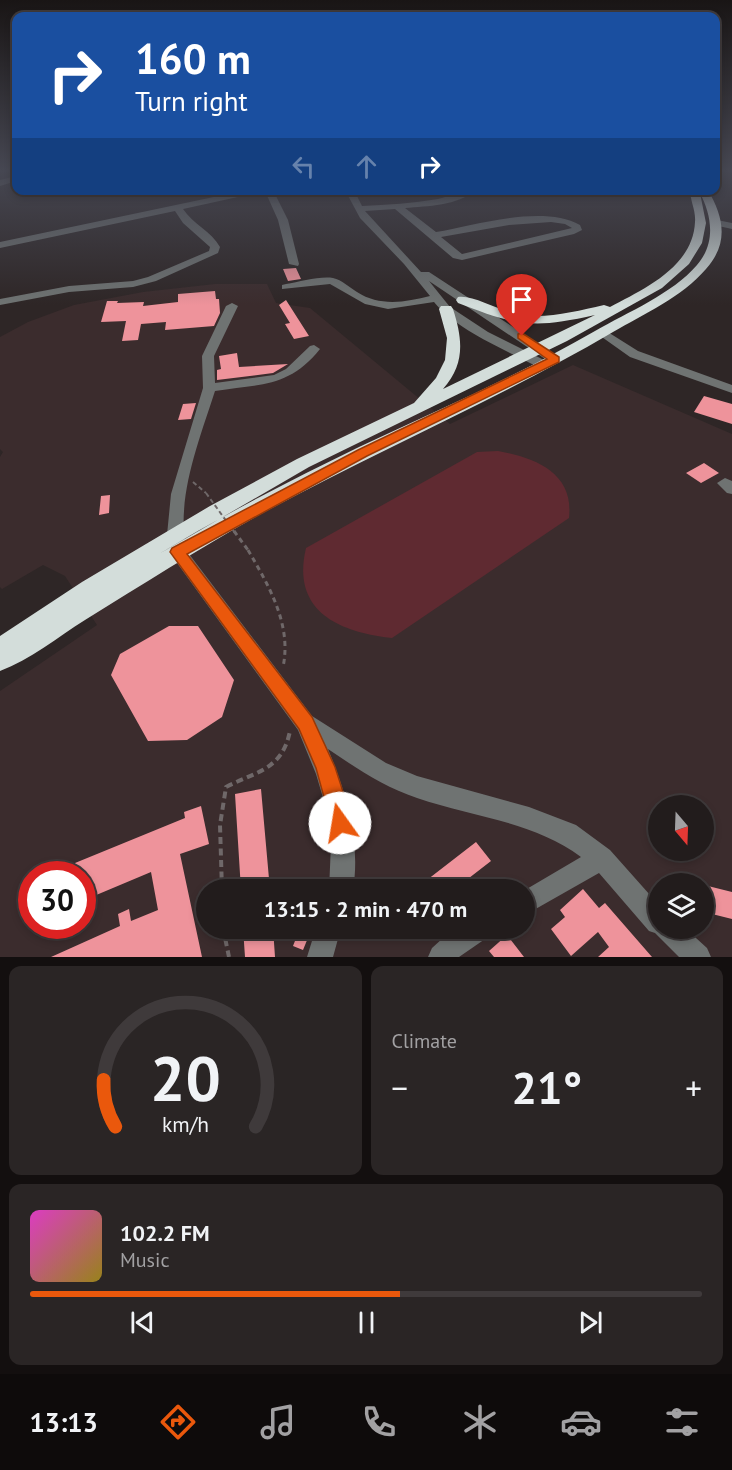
<!DOCTYPE html>
<html lang="en">
<head>
<meta charset="utf-8">
<style>
	:root { --surface:#221c1c; --page:#2a2525; --text:#f1f3f6; --muted:#a2a1a3; --line:#3f3a3b; --accent:#ea580c }
	body { margin:0; font-family:"PT Sans",sans-serif; background:var(--page); color:var(--text); height:100vh; display:flex; flex-direction:column; font-size:22px; white-space:nowrap }
	* { box-sizing:border-box; margin:0 }
	p { font-size:20px; color:var(--muted) }
	.icon { flex:none; width:33px; height:33px; fill:none; stroke:currentColor; stroke-width:2; stroke-linecap:round; stroke-linejoin:round }
	.map { position:relative; height:957px; overflow:hidden }
	.sheet { display:flex; flex-direction:column; gap:9px; padding:9px; background:#130f0f; flex:1 }
	.sheet>* { flex:none }
	.guide { position:absolute; left:12px; top:12px; width:708px; height:183px; border-radius:12px; box-shadow:0 3px 9px #0003,0 0 0 2px var(--line); background:#1a4fa0; color:#fff; overflow:hidden }
	.needle { width:39px; rotate:161deg }
	.buttons { position:absolute; left:648px; top:795px; display:grid; gap:12px }
	.buttons a { display:grid; place-items:center; width:66px; height:66px; border-radius:50%; background:var(--surface); box-shadow:0 3px 9px #0003,0 0 0 2px var(--line); font-size:30px }
	.speed { position:absolute; left:18px; top:861px; display:flex; gap:12px; font-size:30px; font-weight:700; text-align:center }
	.speed>* { display:grid; place-content:center; width:78px; height:78px; border-radius:50%; background:var(--surface); box-shadow:0 3px 9px #0003,0 0 0 2px var(--line); line-height:1 }
	.speed .limit { border:9px solid #d22; background:#fff; color:#111 }
	.pin { position:absolute; display:grid; place-items:center; width:51px; height:51px; color:#fff; margin:-62px -26px; border-radius:50% 50% 50% 0; rotate:-45deg; box-shadow:0 0 6px #0007 }
	.pin .icon { rotate:45deg }
	.me { position:absolute; width:66px; margin:-33px; rotate:347deg; stroke-linejoin:round; filter:drop-shadow(0 0 4px #0008) }
	.turn { display:flex; align-items:center; gap:21px; height:126px; padding:0 24px; font-size:27px }
	.turn .icon { width:78px; height:78px; stroke-width:2.5 }
	.turn b { display:block; font-size:42px; line-height:51px }
	.lanes { display:flex; align-items:center; height:57px; padding:0 24px; background:#0003; justify-content:center; gap:30px; direction:ltr }
	.lanes .off { opacity:.35 }
	.big { font-size:45px; font-weight:700; line-height:1.1 }
	.sheet .tile { flex:1; display:flex; flex-direction:column; justify-content:center; gap:9px; min-width:0; padding:0 21px; border-radius:12px; background:var(--page) }
	.sheet .dial { align-items:center; gap:0 }
	.dial svg { height:156px; overflow:visible; fill:none; stroke:var(--line); stroke-width:7; stroke-linecap:round; text-anchor:middle }
	.dial text { fill:var(--text); stroke:none }
	.song { display:flex; align-items:center; gap:18px }
	.cover { width:72px; height:72px; border-radius:9px; background:linear-gradient(135deg,hsl(310 70% 55%),hsl(50 70% 35%)) }
	.played { height:6px; border-radius:3px; background:linear-gradient(90deg,var(--accent) 55%,var(--line) 55%) }
	.keys { display:flex; justify-content:space-around; direction:ltr }
	.heat { display:flex; justify-content:space-between; align-items:center; font-size:33px; direction:ltr }
	.sheet .tiles { flex:1; display:grid; gap:9px; grid-template-columns:1fr 1fr }
	.tile:last-child { grid-column:span 2 }
	.trip { position:absolute; left:196px; top:879px; width:339px; height:60px; border-radius:30px; background:var(--surface); box-shadow:0 3px 9px #0003,0 0 0 2px var(--line); font-weight:700; line-height:60px; text-align:center }
	.tabs { display:flex; height:96px; justify-content:space-around; align-items:center; background:#0e0b0b; color:var(--muted) }
	.tabs .icon { width:42px; height:42px }
	.tabs .current { color:var(--accent) }
	.tabs b { font-size:27px; color:var(--text) }
	.map>svg:first-child { display:block }
</style>
</head>
<body>
<div class="map">
<svg width="732" height="957" viewBox="0 0 732 957">
	<rect width="100%" height="100%" fill="#2e2626"/>
	<path fill="#3b2c2d" fill-rule="evenodd" d="M215 284H267L276 303 310 308 450 424 573 365 732 434V957H0V691L97 625 65 576 43 565 2 589 0 587V457L3 452 0 449V337L28 322 74 305 143 292ZM658 806H704V850H658ZM32 874H82V926H32ZM658 884H704V928H658ZM207 890H525V928H207Z"/>
	<path fill="#5f2a31" d="M498 451C536 458 574 473 569 518L392 638C338 632 291 611 306 548L477 452Z"/>
	<path fill="#ee939b" d="M296 268 301 279 288 281 283 269Z
		M215 291 216 299H219L220 313 214 326 165 330 166 322 141 324 138 340 122 341 126 321 101 322 107 301H118L117 303 144 302 143 306 178 302V294Z
		M286 300 309 336 294 339 285 324 290 323 279 305Z
		M237 353 239 367 288 364 273 373 217 380V370L221 369 219 356Z
		M704 396 732 404V424L694 412Z
		M196 403 191 419 178 420 183 404Z
		M704 463 719 473 701 483 686 473Z
		M110 495 109 513 99 515 101 496Z
		M169 626H198L234 680 222 717 187 740 148 741 111 675 120 654Z
		M261 789 270 890H241L235 794Z
		M201 806 209 844 180 854 202 957H51L120 926 118 914 129 909 131 921 158 910 151 872 82 901V874H77L75 863 185 818 184 812Z
		M476 842 491 861 460 885 462 890H414Z
		M704 885 732 892V919L704 912Z
		M583 889 599 908 605 903 652 957H598L609 947 598 932 571 956 551 929 565 917 560 910Z
		M243 928H273L275 957H245Z
		M300 928H312L303 950 293 946Z
		M507 935 524 957H494L489 951Z"/>
	<g fill="none" stroke-linecap="round" stroke-linejoin="round">
		<path stroke="#6f6869" stroke-width="2" stroke-dasharray="4.5 3" stroke-linecap="butt" d="M193 482 206 493"/>
		<path stroke="#6f6869" stroke-width="3" stroke-dasharray="5 4" stroke-linecap="butt" d="M248 550C269 586 292 625 283 667"/>
		<path stroke="#6f6869" stroke-width="4" stroke-dasharray="7 4.5" stroke-linecap="butt" d="M222 890 220 825 226 787C257 771 282 770 290 731
			M223 928 229 957"/>
		<path fill="#6f7372" fill-rule="evenodd" d="M16 176V181L0 186V180Z
			M247 190H273L288 220 299 264 298 266 289 264 278 220 265 191 183 209C193 224 212 232 220 247L218 253 156 281 133 287 69 292 0 305V299L69 286 133 281 148 277 209 251 210 247 183 223 175 211 0 248V242Z
			M345 190H354L362 206C387 205 413 203 438 199 451 196 462 190 475 190 458 206 427 206 405 208L436 232C476 225 543 204 580 225L582 230 574 234 462 260 453 258 395 209 365 211 421 272H429L559 357 561 360 559 363H551L429 281 450 307 488 332 548 362 550 365 548 368H540C506 350 458 331 434 302L388 309 365 304 330 284 282 289V285L286 284C300 282 319 276 333 278 342 280 349 287 357 292 380 307 406 302 430 296L404 264 360 218ZM551 222 565 224 572 228 462 254 441 237 509 225Z
			M717 220 732 223V229L714 225V221Z
			M232 303 238 306 214 356 215 383 274 375 286 369 310 346 314 345 320 349C289 388 259 384 215 391 199 441 176 497 186 550L312 716 386 763 417 776 529 807 576 825 610 850 658 904V928H685L707 948 711 957H679L655 933 649 931 599 873 525 915V890L581 857C533 821 472 817 417 798 384 787 356 768 328 749 346 793 361 841 353 890H329L331 844 326 808 316 774 298 730 172 556 167 535 171 494 203 388 202 356 226 306Z
			M603 329 638 351 732 385V393L630 357 599 335V331Z
			M725 478 732 481V494L727 493 717 483Z
			M316 928H341L333 957H307Z
			M454 928H491L488 937 459 957H428L432 948Z"/>
		<path fill="#d3ddda" fill-rule="evenodd" d="M690 190H708C724 218 729 243 706 269 682 297 644 314 613 332 499 399 376 451 259 515 200 548 143 584 85 620 58 637 30 660 0 671V636L82 582 210 506 297 459 414 403 436 378 445 360 447 338 439 309 441 306H451L453 309C463 340 465 364 443 389L595 315C533 329 517 326 458 303L456 300 458 297C473 294 503 313 521 315 548 319 577 311 604 305L610 307C644 289 693 267 695 222 696 211 690 200 690 190ZM700 193C712 216 716 243 697 265 672 294 628 312 595 331 519 375 438 410 359 447 291 480 223 515 159 554L309 467 567 341 662 288 689 264 702 243 706 223Z"/>
		<path stroke="#6f6869" stroke-width="2" stroke-dasharray="4.5 3" stroke-linecap="butt" d="M206 493 235 533"/>
		<path stroke="#6f6869" stroke-width="3" stroke-dasharray="5 4" stroke-linecap="butt" d="M234 531 248 550"/>
	</g>
	<linearGradient id="sky" x2="0" y2="1"><stop stop-color="#191515"/><stop offset="0.56" stop-color="#464752"/><stop offset="1" stop-color="#464752" stop-opacity="0"/></linearGradient>
	<rect width="732" height="305" fill="url(#sky)"/>
	<path fill="#ea580c" stroke="#983908" stroke-width="1.5" d="M522 333 559 357V362L367 456 187 554 312 717 335 767 347 804 351 823 348 830 340 833 333 830 316 768 299 729 170 552 172 548 358 450 547 359 518 338V334Z"/>
</svg>
<div class="buttons">
<a><svg class="needle" viewBox="-14 -14 28 28"><path d="M0-13l5 13h-10z" fill="#e53935"/><path d="M0 13l5-13h-10z" fill="#a2a1a3"/></svg></a>
<a><svg class="icon" aria-label="layers" viewBox="0 0 24 24"><path d="M12 4l9 5-9 5-9-5zM3 14l9 5 9-5"/></svg></a>
</div>
<div class="speed"><div class="limit">30</div></div>
<div class="pin" style="left:522px;top:336px;background:#d93025"><svg class="icon" aria-label="arrive" viewBox="0 0 24 24"><path d="M6 21V4h12l-3 4 3 4H6"/></svg></div>
<svg class="me" style="left:340px;top:823px" viewBox="-20 -20 40 40"><circle r="19" fill="#fff"/><path d="M0-13L10 11 0 6-10 11z" fill="#ea580c"/></svg>
<div class="trip">13:15 · 2 min · 470 m</div>
<div class="guide">
<div class="turn"><svg class="icon" aria-label="right" viewBox="0 0 24 24"><path d="M7 20v-9h11M14 6l5 5-5 5"/></svg><div><b>160 m</b>Turn right</div></div>
<div class="lanes"><svg class="icon off" aria-label="left" viewBox="0 0 24 24"><path d="M17 20v-9H6M10 6l-5 5 5 5"/></svg><svg class="icon off" aria-label="ahead" viewBox="0 0 24 24"><path d="M12 20V5M6 11l6-6 6 6"/></svg><svg class="icon" aria-label="right" viewBox="0 0 24 24"><path d="M7 20v-9h11M14 6l5 5-5 5"/></svg></div>
</div>
</div>
<section class="sheet">
<div class="tiles">
<div class="tile dial"><svg viewBox="0 0 100 80">
<path d="M14 69A42 42 0 1 1 86 69"/>
<path d="M14 69A42 42 0 0 1 8 45" stroke="#ea580c"/>
<text x="50" y="56" font-size="32" font-weight="700">20</text>
<text x="50" y="72" font-size="11">km/h</text>
</svg></div>
<div class="tile"><p>Climate</p>
<div class="heat"><a>−</a><b class="big">21°</b><a>+</a></div>
</div>
<div class="tile">
<div class="song"><i class="cover"></i><div><b>102.2 FM</b><p>Music</p></div></div>
<div class="played"></div>
<div class="keys"><svg class="icon" aria-label="previous" viewBox="0 0 24 24"><path d="M18 5L8 12l10 7zM5 5v14"/></svg><svg class="icon" aria-label="pause" viewBox="0 0 24 24"><path d="M8 5v14M16 5v14"/></svg><svg class="icon" aria-label="next" viewBox="0 0 24 24"><path d="M6 5l10 7-10 7zM19 5v14"/></svg></div>
</div>
</div>
</section>
<nav class="tabs">
<b>13:13</b>
<svg class="icon current" aria-label="directions" viewBox="0 0 24 24"><path d="M12 3l9 9-9 9-9-9zM9 14v-3h6M13 9l2 2-2 2"/></svg>
<svg class="icon" aria-label="music" viewBox="0 0 24 24"><path d="M9 18V5l10-2v13"/><circle cx="6" cy="18" r="3"/><circle cx="16" cy="16" r="3"/></svg>
<svg class="icon" aria-label="phone" viewBox="0 0 24 24"><path d="M5 4h4l2 5-3 2q2 4 5 5l2-3 5 2v4C11 20 4 13 5 4z"/></svg>
<svg class="icon" aria-label="climate" viewBox="0 0 24 24"><path d="M12 3v18M4 7l16 10M4 17L20 7"/></svg>
<svg class="icon" aria-label="car" viewBox="0 0 24 24"><path d="M5 17H2v-5l4-1 3-4h7l3 4 3 1v5h-3M9 17h6M6 11h13"/><circle cx="7" cy="17" r="2"/><circle cx="17" cy="17" r="2"/></svg>
<svg class="icon" aria-label="filters" viewBox="0 0 24 24"><path d="M4 7h16M4 17h16"/><circle cx="9" cy="7" r="2"/><circle cx="15" cy="17" r="2"/></svg>
</nav>
</body>
</html>
